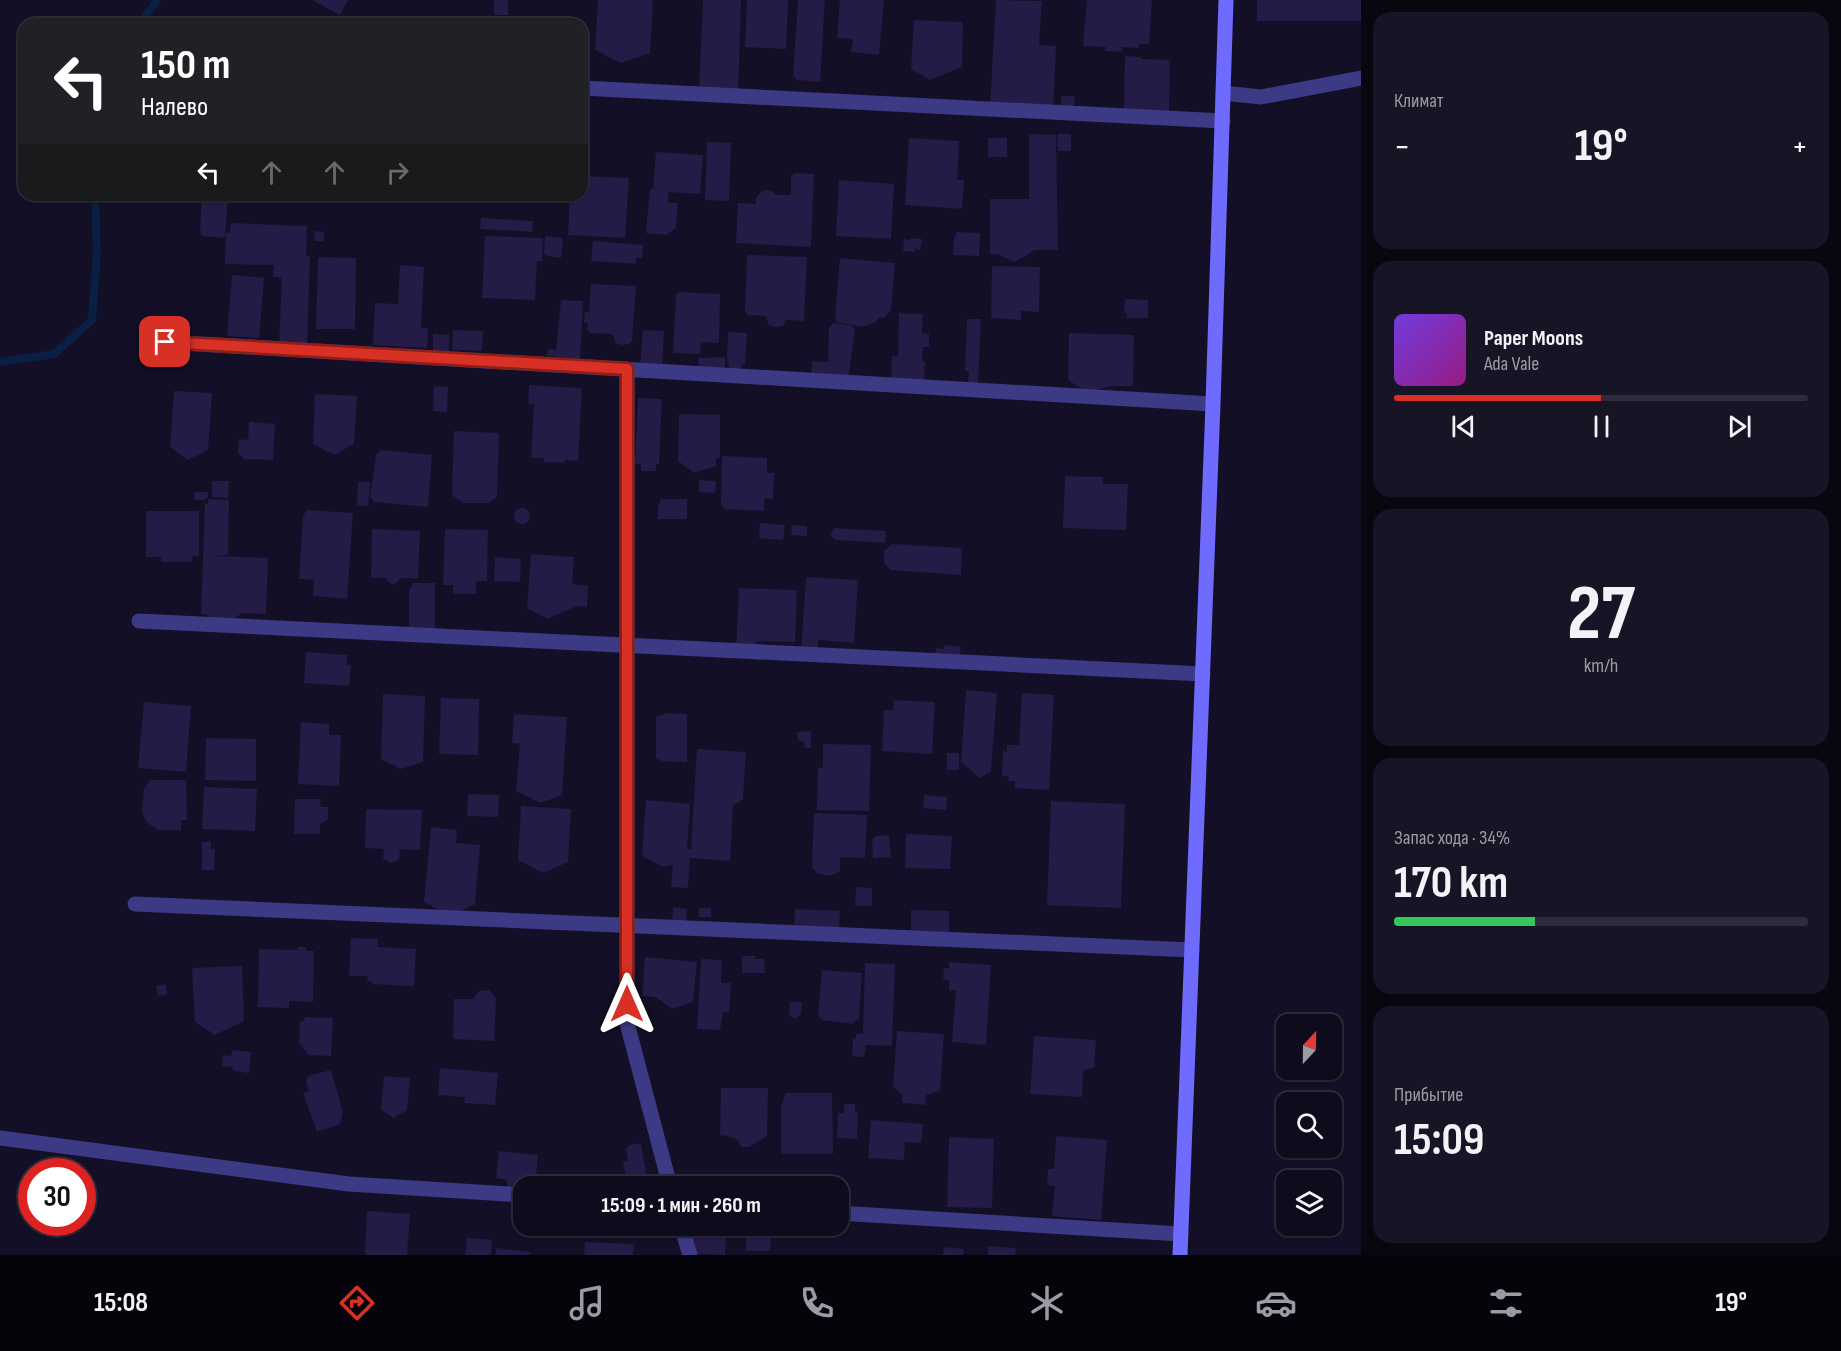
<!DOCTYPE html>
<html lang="ru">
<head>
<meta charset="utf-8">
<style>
	:root { --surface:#0e0b1c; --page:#171425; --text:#f1f3f6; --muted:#9b9ba3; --line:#2e2b3b; --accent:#d93025 }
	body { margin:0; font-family:"Sofia Sans Condensed",sans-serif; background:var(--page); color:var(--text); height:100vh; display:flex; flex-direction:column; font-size:22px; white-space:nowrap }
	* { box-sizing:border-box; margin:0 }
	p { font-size:20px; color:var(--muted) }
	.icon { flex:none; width:33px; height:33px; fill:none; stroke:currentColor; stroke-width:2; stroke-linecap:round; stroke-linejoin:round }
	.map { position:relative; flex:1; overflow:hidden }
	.details { display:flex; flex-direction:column; gap:12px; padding:12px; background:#08060f; width:480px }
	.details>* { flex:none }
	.hud { position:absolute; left:18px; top:18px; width:570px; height:183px; border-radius:18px; box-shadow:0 2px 4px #0004,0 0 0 2px var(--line); background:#202124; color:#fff; overflow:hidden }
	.needle { width:39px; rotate:22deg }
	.controls { position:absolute; left:1276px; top:1014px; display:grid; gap:12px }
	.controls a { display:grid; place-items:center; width:66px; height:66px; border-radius:12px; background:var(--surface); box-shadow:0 2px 4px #0004,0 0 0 2px var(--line); font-size:30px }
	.speed { position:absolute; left:18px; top:1158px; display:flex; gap:12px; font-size:30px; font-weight:700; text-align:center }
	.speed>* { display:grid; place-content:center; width:78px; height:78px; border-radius:50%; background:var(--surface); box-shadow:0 2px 4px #0004,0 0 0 2px var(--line); line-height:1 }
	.speed .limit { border:9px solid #d22; background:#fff; color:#111 }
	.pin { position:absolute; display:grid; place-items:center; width:51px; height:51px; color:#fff; margin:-26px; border-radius:12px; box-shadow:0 3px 9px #0006 }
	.me { position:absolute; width:66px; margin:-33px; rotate:0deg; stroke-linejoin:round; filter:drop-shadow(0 0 4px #0008) }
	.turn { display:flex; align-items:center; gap:21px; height:126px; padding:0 24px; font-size:27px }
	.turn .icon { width:78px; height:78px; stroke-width:2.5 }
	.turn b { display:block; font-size:42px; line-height:51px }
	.lanes { display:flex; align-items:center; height:57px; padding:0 24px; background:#0003; justify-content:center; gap:30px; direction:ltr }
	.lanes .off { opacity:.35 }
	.big { font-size:45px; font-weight:700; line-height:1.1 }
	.details .card { flex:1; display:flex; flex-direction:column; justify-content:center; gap:9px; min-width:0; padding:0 21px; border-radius:18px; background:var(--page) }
	.details .dial { align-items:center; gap:0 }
	.dial b { font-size:78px; line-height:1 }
	.song { display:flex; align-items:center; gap:18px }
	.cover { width:72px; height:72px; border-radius:9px; background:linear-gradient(135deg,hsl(260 70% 55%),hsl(310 70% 35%)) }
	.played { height:6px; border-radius:3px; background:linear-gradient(90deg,var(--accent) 50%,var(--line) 50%) }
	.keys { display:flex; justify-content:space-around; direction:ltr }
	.heat { display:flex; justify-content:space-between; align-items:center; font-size:33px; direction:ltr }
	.charge { height:9px; border-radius:4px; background:linear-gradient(90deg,#34c759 34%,var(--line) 0) }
	.trip { position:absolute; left:513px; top:1176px; width:336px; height:60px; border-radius:18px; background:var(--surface); box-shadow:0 2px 4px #0004,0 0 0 2px var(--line); font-weight:700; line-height:60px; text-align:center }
	.dock { display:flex; height:96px; justify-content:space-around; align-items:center; background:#06040b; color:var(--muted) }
	.dock .icon { width:42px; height:42px }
	.dock .selected { color:var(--accent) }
	.dock b { font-size:27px; color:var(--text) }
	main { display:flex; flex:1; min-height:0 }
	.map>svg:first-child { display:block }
</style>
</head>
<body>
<main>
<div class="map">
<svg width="1361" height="1255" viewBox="0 0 1361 1255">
	<rect width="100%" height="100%" fill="#130f26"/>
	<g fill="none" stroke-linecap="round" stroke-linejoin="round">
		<path stroke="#0a1f44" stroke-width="8" d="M140 24 157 0
			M0 362 54 354 92 320 97 253 95 195"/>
	</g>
	<path fill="#241b47" d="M312 0H348L340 15Z
		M494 0H508V15H494Z
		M598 0H653L650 53 621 63 595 50Z
		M703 0H741L738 94 699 89Z
		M747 0H788L786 49 745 47Z
		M798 0H825L820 82 797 80 793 76Z
		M840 0H884L879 55 851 52 853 39 837 38Z
		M996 0 1042 1 1039 45 1056 46 1053 110 990 106Z
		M1087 0H1152L1149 44H1139V48L1122 47V52L1105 51 1106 47 1083 46Z
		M1257 0H1361V21H1257Z
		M370 19 400 21V24H369Z
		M914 20 963 22 962 67 930 80 911 69Z
		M1125 56 1141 57V59L1170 60 1169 111 1124 110Z
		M1061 96H1075L1074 106H1061Z
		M1029 134 1056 135 1058 250H1035L1015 262 997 254H990V199H1029Z
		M1057 134H1071V151H1058Z
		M909 138 959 141 957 180H964L962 209 905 205Z
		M988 138H1007V157H988Z
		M707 142 731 143 729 201 705 200Z
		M656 152 703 155 700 194 668 192V203H678L676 228 667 235 646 233 650 189H653Z
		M795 173 814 174 811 247 736 243 738 203 756 204V197L764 190H770L777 195H791V176Z
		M582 176 629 178 625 238 568 235 570 195H582Z
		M839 180 894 184 891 239 836 236Z
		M202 195H228L225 238 202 236 200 232Z
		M481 218 533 221 532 232 480 229Z
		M231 223 307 226 306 256H310L307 346 279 345 282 277H273L274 265 225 264 226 233H230Z
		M315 231 324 232V241H314Z
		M957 232 980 233 979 256 953 255 954 239Z
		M485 236 543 238 542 261H537L535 300 482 298Z
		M545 236 563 238 561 258 547 256 544 254Z
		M910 238 922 239 920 250 915 249V252L903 251 904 239 910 240Z
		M593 241 643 245 642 258H636V264L591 261Z
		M747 255 807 257 804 321 786 320 783 326 774 327 769 325 765 316 748 315 745 312Z
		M318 257 356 258 355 329H316Z
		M840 258 895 263 891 310 885 317 878 318 876 322 862 327 837 322 835 317Z
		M400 265 424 267 421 328H428L427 348 373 345 375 303 398 304Z
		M992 266 1040 267 1039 312 1021 311V320L991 318Z
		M232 275 264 278 259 338 227 336Z
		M591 284 636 286 632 341 628 344 622 345 616 343 612 334 590 333 587 330 588 323H584L585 312H589Z
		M679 292 720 294 719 343 701 342 700 354 673 353 676 295Z
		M1125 299 1148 300V318H1127V313H1124Z
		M561 300 583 301 580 362H556L557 356H547L548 349 556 350Z
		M899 313 923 314 922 333 929 334V347H923L922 361H925L924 382 891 380 892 356 898 357Z
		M967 319H981L978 386H968L969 371H965Z
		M833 323 850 325 855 329 848 380 811 379 812 361 828 362 829 328Z
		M453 330 483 331 482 351 452 350Z
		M643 330 664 331 662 369 640 368Z
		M728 332 747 333 745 364H742V370L729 369V363L727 362Z
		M1069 333 1134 335 1133 386H1111L1088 392 1071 382 1068 379Z
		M433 334 449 335V353H433Z
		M725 357V372H699L698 358Z
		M529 385 582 388 578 461 565 460V463L543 462 544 458H531L534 404H528Z
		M434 386 448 387 447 412 433 411Z
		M174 391 212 393 208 450 188 460 170 447Z
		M315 394 357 396 354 444 334 455 313 444Z
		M638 398 662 399 659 464H656V471H641V464H635Z
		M679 414 720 415V457L716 459V466L694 473 678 461Z
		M249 422 275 424 273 460 244 459 238 453 239 439 248 440Z
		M454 431 499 433 497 497 489 503H463L452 495Z
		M381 450 432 455 428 507 374 502 370 497 376 455Z
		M722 456 767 458V473H774L773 499 765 498 764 511 725 509 721 504Z
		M1065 476 1103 477V484H1128L1126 530 1063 528Z
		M699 480 716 481 715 493 699 492Z
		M214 481H229L228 498 212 497V483Z
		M358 482H370L368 506 357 505Z
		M194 492H208V498H205V500H194Z
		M208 499 229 500 228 555 216 556 268 558 266 614 243 613 222 625 207 615 201 614 205 503 208 504Z
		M661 499H687V519H658V507Z
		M514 516a8 8 0 1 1 16 0a8 8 0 1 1-16 0Z
		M307 510 353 513 347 599 313 596 314 580 299 579 303 516Z
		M146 511H199V556H192V562H161V557H146Z
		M760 523 785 525 783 540 759 538Z
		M792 525 807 526V536L791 535Z
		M835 528 886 531 885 543 835 540 830 535Z
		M372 529 420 531 418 579 401 578 394 585 388 582 386 578H371Z
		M445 529 488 530 487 581H476V594H453V585H443Z
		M892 544 962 548 961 575 891 570 884 563V551Z
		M531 554 574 557 572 584 588 586 587 607 577 606 547 619 527 608Z
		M495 557 521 559 520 582 494 581Z
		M806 577 858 580 854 643 818 640V653L801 652Z
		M413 583H435V631H409V590Z
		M739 588 797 590 795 642 756 641V653L736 652Z
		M944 645 961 647 959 659 936 654V648L943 649Z
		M306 652 347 655V665H351L349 686 304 683Z
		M966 690 997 693 991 771 980 778 961 762Z
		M1022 693 1054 695 1049 790 1015 788V781H1008L1009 777 1002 776 1003 751 1007 752V745H1019Z
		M383 694 425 696 423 762 401 769 381 759Z
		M441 698 479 699 478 755 439 754Z
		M894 700 935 702 932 754 882 751 884 710H893Z
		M144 702 191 706 186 772 138 768Z
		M666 713 687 714V762L662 761 656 758V717Z
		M514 714 567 717 562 795 541 803 516 791 520 744 512 743Z
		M301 722 329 724V735H341L339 786 298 784Z
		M811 731V748H805L804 741H798L797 732Z
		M206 738 256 739V781L205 780Z
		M823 744 871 745 869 811 817 810 818 767 823 768Z
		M697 749 746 752 743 799 733 806 730 861 690 858 688 888 671 887 673 864 664 867 644 857 642 853 646 800 690 804 687 849H691Z
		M947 753H959V770H947Z
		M150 780H186L187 820H181V830H158L146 822 142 811 144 789Z
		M204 787 257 789 255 831 202 829Z
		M468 794 499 795 498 817 467 816Z
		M924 795 947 797 946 810 923 808Z
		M295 799H321L320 807H328V820L320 824V834H294Z
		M1051 801 1125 804 1121 908 1047 905Z
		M521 806 571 809 568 862 543 873 518 860Z
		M366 809 422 810 420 850 400 849 399 859 391 863 383 859 384 849 365 848Z
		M814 813 867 815 865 858 840 857V871L830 876 819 874 812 868Z
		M431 827 457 830 456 843 480 845 475 904 451 916 424 902Z
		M906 834 952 836 950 869 905 868Z
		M889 835 891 857 873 858 872 840 876 836Z
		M202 842H211V849H215L214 870H202Z
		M856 887 872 888V906H855Z
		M673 907 687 909 686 924 672 923Z
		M699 908H711V917H699Z
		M795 909 840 911 839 930 794 928Z
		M911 910 949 911V936H911Z
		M351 938 378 939V947L416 949 414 986 371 984 372 981H367L368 976H349Z
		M297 947H306V951H314L313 1002 289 1001V1008L258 1007 259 949 297 950Z
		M742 956H755V959H764L765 973H742Z
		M645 957 697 962 693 1002 672 1009 656 997 642 996Z
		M701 959 722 960 721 983H731L729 1013 723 1012 720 1030 697 1029Z
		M949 962 991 965 986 1045 952 1042 956 990H949V980L943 979 944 968H949Z
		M865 963 895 964 892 1046 866 1045 864 1057 852 1056 853 1039H856V1034H863Z
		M242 966 244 1021 215 1035 195 1022 192 968Z
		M822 970 862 973 859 1018 852 1024 822 1020 818 1015Z
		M166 984 167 994 158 996 156 986Z
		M489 990 496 998 494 1041 453 1039 454 999H473L479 991Z
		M790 1002H802L801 1014 795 1019 789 1014Z
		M305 1017 333 1018 331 1056 309 1055 299 1043 300 1021H304Z
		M897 1031 944 1034 940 1091 926 1095 925 1105 902 1103V1094L893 1087Z
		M1034 1036 1096 1040 1094 1067 1083 1071 1082 1097 1030 1094Z
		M232 1050 251 1052 249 1073 234 1071 232 1067 222 1066 223 1055 231 1056Z
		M440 1068 498 1073 495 1105 464 1103 465 1097 438 1095Z
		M331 1070 343 1112 340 1124 317 1132 303 1093 309 1091 306 1082 308 1076Z
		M384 1076 410 1078 407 1110 393 1118 381 1109Z
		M721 1088H768L767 1136 749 1147H742L737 1140 728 1136 720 1135Z
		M786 1093H832L833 1154H781V1106Z
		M844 1104H855V1111L858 1112 857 1139 837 1138 838 1113H844Z
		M871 1120 923 1124 921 1143 905 1142 904 1160 868 1158Z
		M1056 1136 1107 1140 1101 1220 1052 1216 1055 1186 1047 1185 1048 1169H1054Z
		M949 1137 994 1139 992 1208 947 1207Z
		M641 1143 648 1186H637V1184L627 1185 623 1162 628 1161 626 1149 629 1145Z
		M499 1151 538 1155 535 1186H524V1194L507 1186V1180L496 1178Z
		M748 1181 772 1183V1186H748Z
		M367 1211 410 1214 407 1255H367L365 1252Z
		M693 1228 726 1230 725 1255 697 1254 692 1249Z
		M746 1234 771 1235 770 1251H746Z
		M467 1238 492 1240 491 1255H465Z
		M585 1242 634 1244 633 1255H584Z
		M988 1246 1016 1248 1015 1255H988Z
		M944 1247 964 1249 963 1255H943Z
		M496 1248 530 1252 529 1255H496Z"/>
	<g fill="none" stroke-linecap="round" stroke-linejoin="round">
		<path stroke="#3d3a85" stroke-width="15" d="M582 88 1223 121
			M1223 93 1261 97 1361 78
			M165 342 1213 404
			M627 369V1023L670 1186
			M139 621 1203 674
			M135 904 1192 950
			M0 1138 349 1184 524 1195
			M838 1213 1181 1234
			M681 1226 690 1255"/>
		<path stroke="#6f6bff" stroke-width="15" d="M1180 1255 1213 404 1226 0"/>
	</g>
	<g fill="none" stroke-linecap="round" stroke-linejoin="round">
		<g stroke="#8d1f18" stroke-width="15">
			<path id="route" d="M165 342 627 369V1004"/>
		</g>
		<use href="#route" stroke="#d93025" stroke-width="10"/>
	</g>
</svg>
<div class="controls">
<a><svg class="needle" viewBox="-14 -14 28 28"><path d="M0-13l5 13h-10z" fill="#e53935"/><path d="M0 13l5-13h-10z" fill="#9b9ba3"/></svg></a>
<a><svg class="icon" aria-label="search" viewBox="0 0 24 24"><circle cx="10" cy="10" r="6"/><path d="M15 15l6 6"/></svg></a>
<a><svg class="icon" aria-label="layers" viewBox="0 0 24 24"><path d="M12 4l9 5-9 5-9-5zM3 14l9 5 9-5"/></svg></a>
</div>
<div class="speed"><div class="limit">30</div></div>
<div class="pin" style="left:165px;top:342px;background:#d93025"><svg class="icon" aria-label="arrive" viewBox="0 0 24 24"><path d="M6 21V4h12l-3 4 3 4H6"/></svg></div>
<svg class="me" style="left:627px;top:1004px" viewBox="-20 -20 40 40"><path d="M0-17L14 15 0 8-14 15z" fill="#d93025" stroke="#fff" stroke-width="4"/></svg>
<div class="trip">15:09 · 1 мин · 260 m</div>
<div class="hud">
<div class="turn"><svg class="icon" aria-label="left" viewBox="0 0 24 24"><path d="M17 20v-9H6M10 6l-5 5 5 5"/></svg><div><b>150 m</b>Налево</div></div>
<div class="lanes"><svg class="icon" aria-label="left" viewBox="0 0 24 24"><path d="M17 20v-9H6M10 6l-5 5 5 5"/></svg><svg class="icon off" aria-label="ahead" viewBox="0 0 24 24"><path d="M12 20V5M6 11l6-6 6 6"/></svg><svg class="icon off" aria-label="ahead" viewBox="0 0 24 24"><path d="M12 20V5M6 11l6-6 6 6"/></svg><svg class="icon off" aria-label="right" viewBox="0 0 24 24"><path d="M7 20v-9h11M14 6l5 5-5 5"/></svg></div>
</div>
</div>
<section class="details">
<div class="card"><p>Климат</p>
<div class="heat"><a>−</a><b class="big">19°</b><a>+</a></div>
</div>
<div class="card">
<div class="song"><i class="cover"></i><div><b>Paper Moons</b><p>Ada Vale</p></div></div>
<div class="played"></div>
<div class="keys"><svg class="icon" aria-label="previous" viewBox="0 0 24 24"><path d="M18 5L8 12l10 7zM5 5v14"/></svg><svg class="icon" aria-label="pause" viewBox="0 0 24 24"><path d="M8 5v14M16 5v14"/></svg><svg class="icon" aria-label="next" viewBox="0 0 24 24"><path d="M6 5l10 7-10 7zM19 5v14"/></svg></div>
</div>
<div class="card dial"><b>27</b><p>km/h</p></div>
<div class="card"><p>Запас хода · 34%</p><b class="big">170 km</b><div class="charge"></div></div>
<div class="card"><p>Прибытие</p><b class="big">15:09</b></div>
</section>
</main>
<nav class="dock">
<b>15:08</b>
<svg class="icon selected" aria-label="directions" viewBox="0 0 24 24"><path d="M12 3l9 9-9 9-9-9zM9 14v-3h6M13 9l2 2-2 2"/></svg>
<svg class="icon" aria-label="music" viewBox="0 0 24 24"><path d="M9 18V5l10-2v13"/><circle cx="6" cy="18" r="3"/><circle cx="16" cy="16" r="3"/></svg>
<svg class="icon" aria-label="phone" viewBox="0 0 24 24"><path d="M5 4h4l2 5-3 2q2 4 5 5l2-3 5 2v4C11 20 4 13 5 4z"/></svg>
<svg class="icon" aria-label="climate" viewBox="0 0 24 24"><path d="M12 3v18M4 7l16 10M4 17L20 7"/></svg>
<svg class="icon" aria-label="car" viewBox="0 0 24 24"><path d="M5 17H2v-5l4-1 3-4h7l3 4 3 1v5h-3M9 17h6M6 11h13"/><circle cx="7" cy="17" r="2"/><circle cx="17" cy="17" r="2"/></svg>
<svg class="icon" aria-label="filters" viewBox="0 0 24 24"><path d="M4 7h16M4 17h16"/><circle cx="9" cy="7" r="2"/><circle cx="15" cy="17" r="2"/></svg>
<b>19°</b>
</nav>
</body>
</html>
